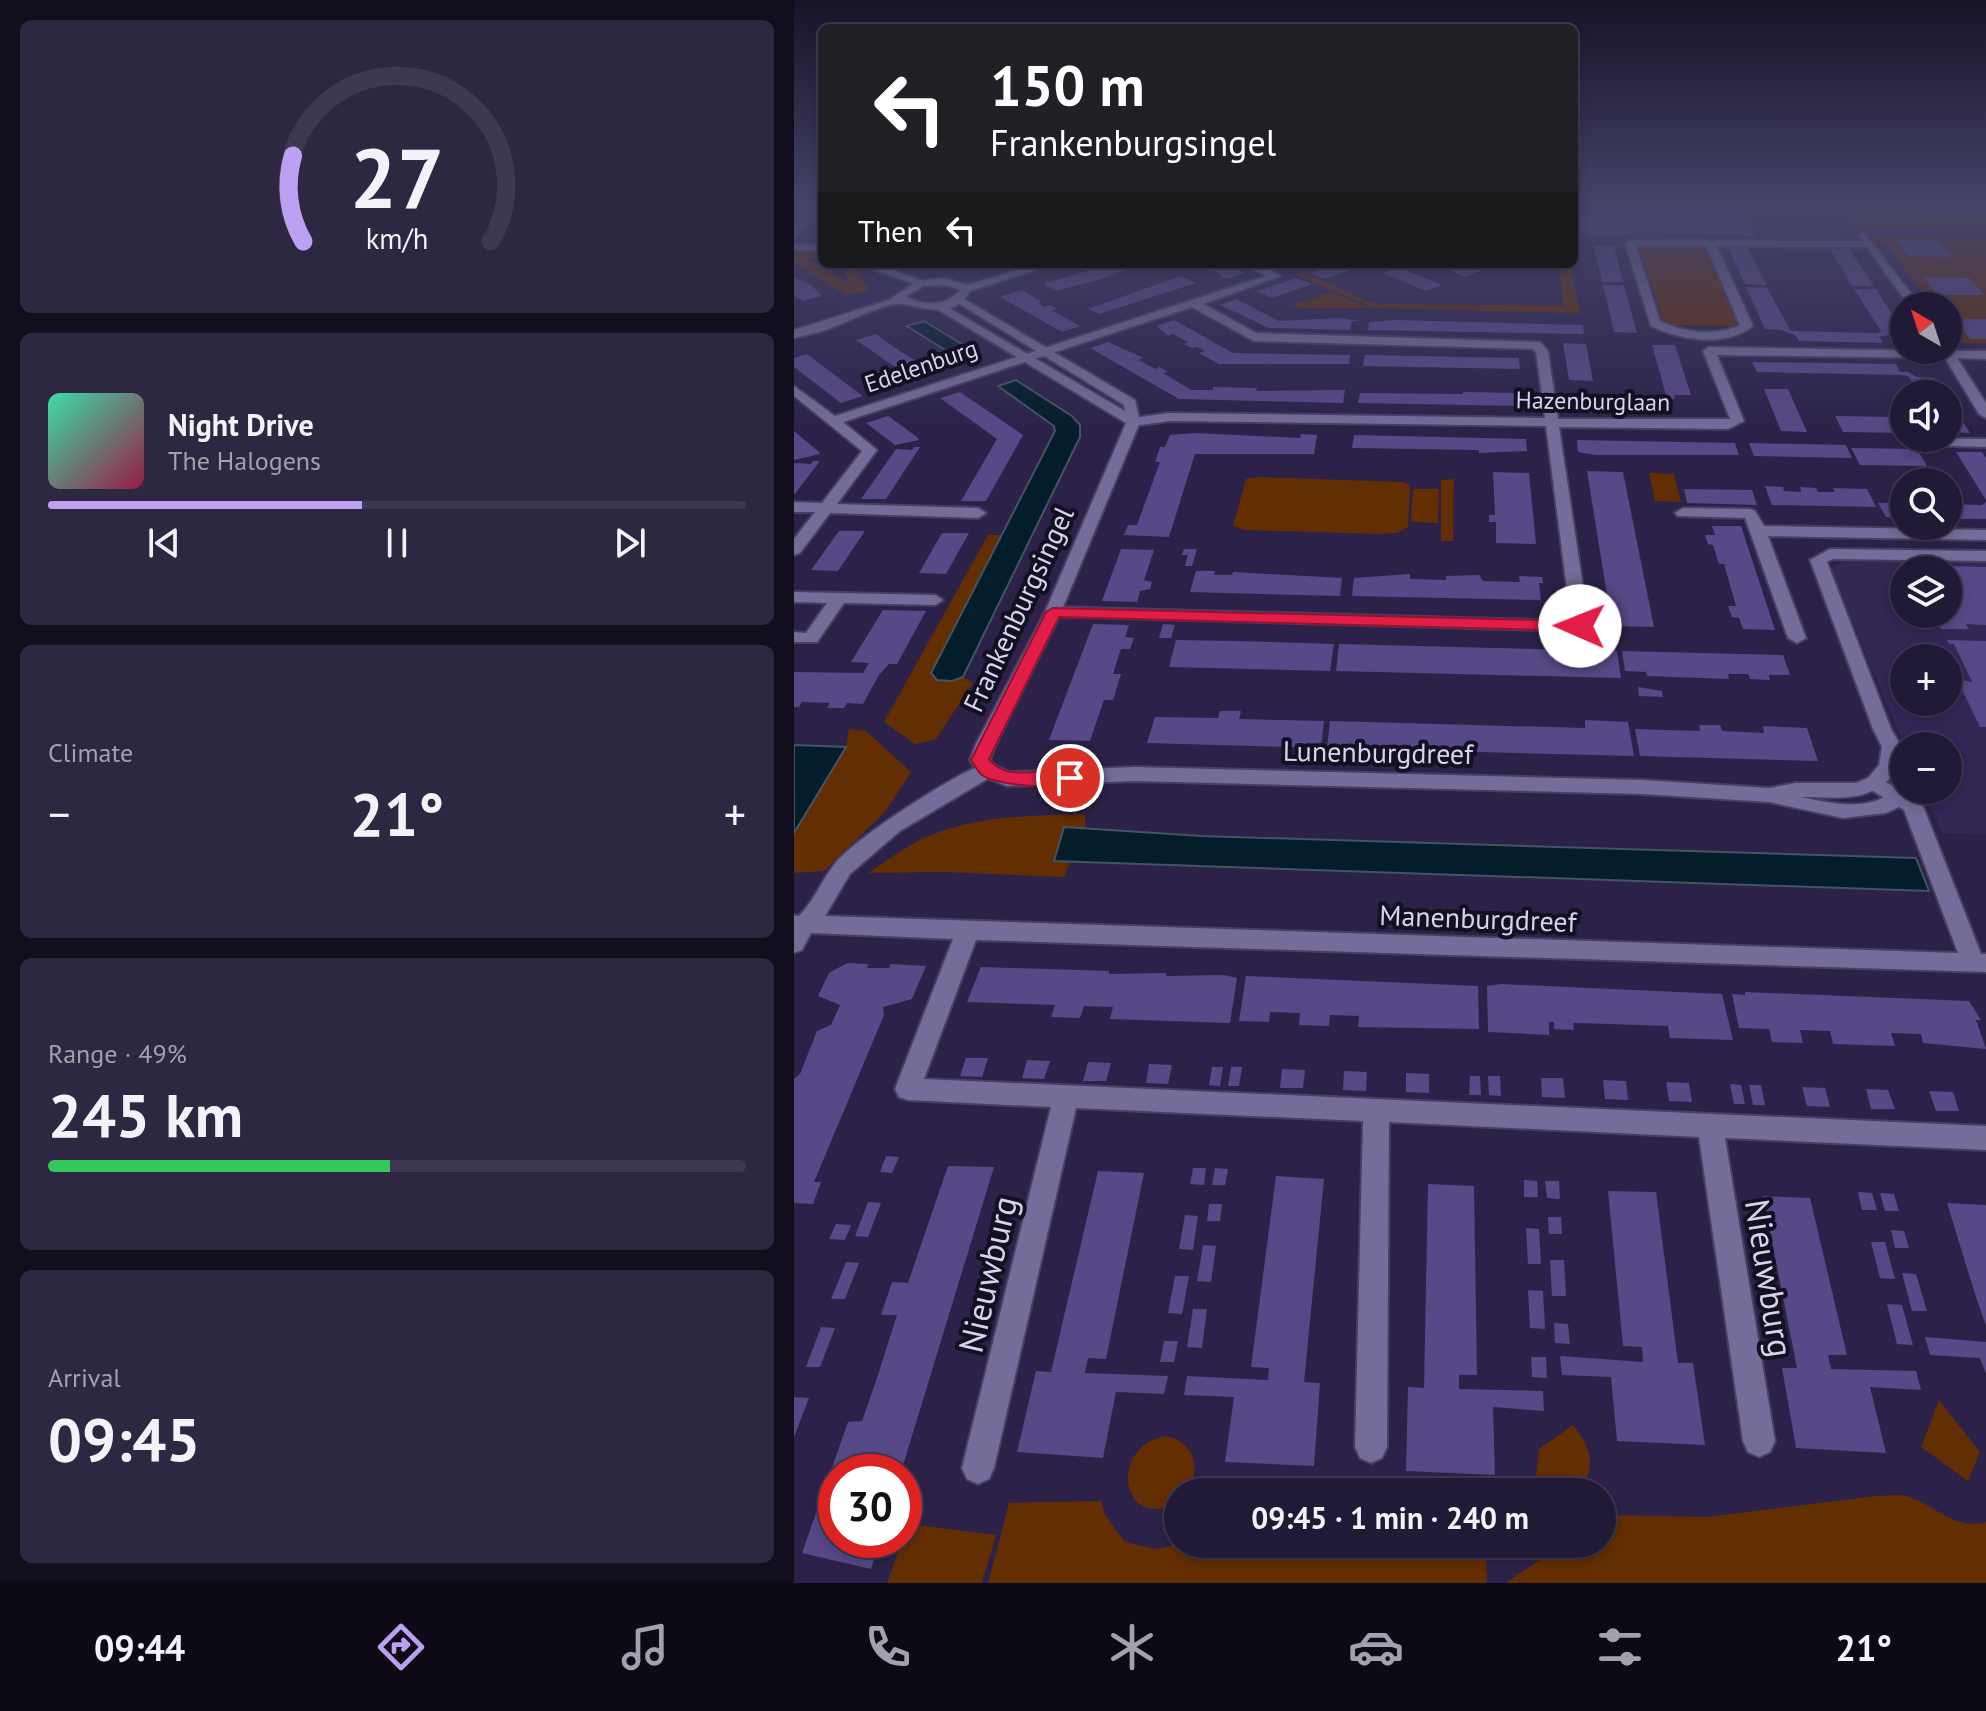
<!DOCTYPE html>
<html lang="en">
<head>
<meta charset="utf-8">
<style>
	:root { --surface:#211a37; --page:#2d2742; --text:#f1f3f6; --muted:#a2a1ad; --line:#3e3852; --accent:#bca0f2 }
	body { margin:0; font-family:"PT Sans",sans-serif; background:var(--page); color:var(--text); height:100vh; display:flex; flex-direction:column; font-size:30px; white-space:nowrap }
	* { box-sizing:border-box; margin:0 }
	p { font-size:26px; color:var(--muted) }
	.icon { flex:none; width:44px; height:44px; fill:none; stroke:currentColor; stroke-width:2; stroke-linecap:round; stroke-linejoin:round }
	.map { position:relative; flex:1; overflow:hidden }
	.details { display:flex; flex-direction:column; gap:20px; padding:20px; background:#120e1e; width:794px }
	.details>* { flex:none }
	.hud { position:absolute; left:24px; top:24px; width:760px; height:244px; border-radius:12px; box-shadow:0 4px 12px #0003,0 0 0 2px var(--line); background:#202124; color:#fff; overflow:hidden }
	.needle { width:52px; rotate:321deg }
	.tools { position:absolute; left:1096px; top:292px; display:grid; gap:16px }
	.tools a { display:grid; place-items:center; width:72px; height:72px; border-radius:50%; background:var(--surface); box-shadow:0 4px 12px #0003,0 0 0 2px var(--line); font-size:40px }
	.speed { position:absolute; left:24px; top:1454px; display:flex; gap:16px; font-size:40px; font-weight:700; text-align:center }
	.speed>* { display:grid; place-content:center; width:104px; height:104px; border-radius:50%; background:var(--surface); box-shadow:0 4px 12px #0003,0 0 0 2px var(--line); line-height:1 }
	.speed .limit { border:12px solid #d22; background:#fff; color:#111 }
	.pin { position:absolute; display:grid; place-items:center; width:68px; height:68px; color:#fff; margin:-34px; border:4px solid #fff; border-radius:50%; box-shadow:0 2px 8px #0007 }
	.me { position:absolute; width:88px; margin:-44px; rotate:271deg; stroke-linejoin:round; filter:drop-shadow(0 0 6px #0008) }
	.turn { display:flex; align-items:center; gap:28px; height:168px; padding:0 40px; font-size:36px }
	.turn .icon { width:104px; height:104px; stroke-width:2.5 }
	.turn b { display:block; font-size:56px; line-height:68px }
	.then { display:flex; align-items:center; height:76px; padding:0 40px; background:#0003; gap:16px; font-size:30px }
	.big { font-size:60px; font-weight:700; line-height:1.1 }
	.details .tile { flex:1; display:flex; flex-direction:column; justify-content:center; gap:12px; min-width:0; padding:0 28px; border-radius:12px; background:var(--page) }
	.details .dial { align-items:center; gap:0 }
	.dial svg { height:208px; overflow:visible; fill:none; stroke:var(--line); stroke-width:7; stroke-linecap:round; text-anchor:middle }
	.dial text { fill:var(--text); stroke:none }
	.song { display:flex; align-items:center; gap:24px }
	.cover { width:96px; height:96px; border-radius:12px; background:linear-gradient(135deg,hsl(160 70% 55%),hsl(340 70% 35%)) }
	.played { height:8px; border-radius:4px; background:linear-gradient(90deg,var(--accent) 45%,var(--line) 45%) }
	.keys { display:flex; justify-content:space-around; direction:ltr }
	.heat { display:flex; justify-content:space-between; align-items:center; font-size:44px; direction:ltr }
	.charge { height:12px; border-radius:6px; background:linear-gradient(90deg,#34c759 49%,var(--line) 0) }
	.trip { position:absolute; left:370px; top:1478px; width:452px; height:80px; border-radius:40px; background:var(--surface); box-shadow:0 4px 12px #0003,0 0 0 2px var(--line); font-weight:700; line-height:80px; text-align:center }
	.tab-bar { display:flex; height:128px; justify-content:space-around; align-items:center; background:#0d0a16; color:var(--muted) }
	.tab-bar .icon { width:56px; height:56px }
	.tab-bar .selected { color:var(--accent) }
	.tab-bar b { font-size:36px; color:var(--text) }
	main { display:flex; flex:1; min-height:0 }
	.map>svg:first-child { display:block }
</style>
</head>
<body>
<main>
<section class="details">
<div class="tile dial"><svg viewBox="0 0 100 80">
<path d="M14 69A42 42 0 1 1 86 69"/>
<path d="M14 69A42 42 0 0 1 10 36" stroke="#bca0f2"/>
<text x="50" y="56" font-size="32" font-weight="700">27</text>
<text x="50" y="72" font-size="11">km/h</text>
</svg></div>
<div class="tile">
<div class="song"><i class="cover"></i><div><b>Night Drive</b><p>The Halogens</p></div></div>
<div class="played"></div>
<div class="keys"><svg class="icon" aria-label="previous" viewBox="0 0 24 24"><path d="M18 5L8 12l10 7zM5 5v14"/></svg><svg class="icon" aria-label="pause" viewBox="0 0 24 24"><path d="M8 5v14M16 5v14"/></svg><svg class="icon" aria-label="next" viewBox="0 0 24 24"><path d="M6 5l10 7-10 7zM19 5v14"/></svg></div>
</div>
<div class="tile"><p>Climate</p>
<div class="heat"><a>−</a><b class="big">21°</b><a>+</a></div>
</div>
<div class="tile"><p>Range · 49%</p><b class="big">245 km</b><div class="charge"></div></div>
<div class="tile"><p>Arrival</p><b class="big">09:45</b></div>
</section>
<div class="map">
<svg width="1192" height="1583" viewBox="0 0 1192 1583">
	<rect width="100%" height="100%" fill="#2c2249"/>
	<path fill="#322755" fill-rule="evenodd" d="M815 209H1039L1062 239 781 237 780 215Z
		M1056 560 1192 563V834L1148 833 1130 790H1154V746H1111L1037 571 1043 564ZM1110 570H1154V614H1110ZM1110 658H1154V702H1110Z"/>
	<path fill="#632e02" d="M1042 209 1192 210V232L1057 230Z
		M1075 236 1192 237V343H1168L1154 325V306H1140L1092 244H1081Z
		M844 245H912L944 322 940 326 871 325Z
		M0 252H28V257L12 258 54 282 49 264H66V276L76 290 52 295 0 263Z
		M764 264H776L786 313 580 308 501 275 509 272 576 302 590 304 770 306Z
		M537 292 576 308H505L498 305Z
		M855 473 880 474 887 502 861 501Z
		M464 477 610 482 616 485 614 527 603 533 587 534 451 530 439 526 452 479Z
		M660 479 659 541H647V480Z
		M619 489H645L644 523 617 522Z
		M194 535H210L137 673 158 681 169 677 179 683 142 739 121 744 90 722Z
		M55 729 72 731 117 772 91 812 30 871 0 873V833L52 747Z
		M291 814V828L271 827 261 861 276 862 270 877 149 872 74 873C91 862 108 849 126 840 178 815 235 816 291 814Z
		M1145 1400 1186 1452 1174 1481 1127 1447Z
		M779 1425C799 1451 801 1462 787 1492H740L745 1449Z
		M369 1436C399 1439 409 1467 393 1492H384V1501C333 1535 310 1452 369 1436Z
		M1083 1496C1093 1496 1106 1494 1115 1497 1140 1505 1163 1531 1192 1522V1583H711L770 1544H808V1519L814 1515 913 1517Z
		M307 1501 311 1515 331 1542 362 1549 385 1544H691L693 1583H194L215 1503Z
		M114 1524 202 1535 188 1583H93Z"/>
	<path fill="#031d2a" stroke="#435464" stroke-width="2" d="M130 321 182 353 164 358 113 326Z
		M222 380 278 416 286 425V437L169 677 158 681 143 680 137 673 261 431 260 426 204 386Z
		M0 745 52 747 0 833Z
		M270 827 407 836 1122 858 1135 891 260 861Z"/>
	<path fill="#574887" d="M7 209H28V214L0 239V224L5 219H0V216H8L14 212H7Z
		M831 209H909L911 213H902L904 216 952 217 962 236 838 231 839 234 784 233 780 215H833Z
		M1102 240 1145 241 1158 257 1114 256Z
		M800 246H820L829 282H808Z
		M934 248H954L972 285 951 284Z
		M1036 249H1055L1080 286H1058Z
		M316 264 348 265 322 273 325 274 262 291 249 284Z
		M406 264H431L451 273 432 279 421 271 415 272 401 266Z
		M543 264H572V265L530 279 516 273Z
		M640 264H701L671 277Z
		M604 268 613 271 648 285 632 291 589 273Z
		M387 276 402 283 305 314 294 309Z
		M0 277 18 286 28 296 9 301 0 295Z
		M1130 277 1175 278 1190 295H1143Z
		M503 278 518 284 478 298 463 291Z
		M809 285H830L843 333 820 332Z
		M952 287 973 288 997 331 1083 333 1087 331 1060 289H1082L1110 332 1094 331 1095 334 1092 336H1085L1089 343 1005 341 1001 335 987 330 971 329Z
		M228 290 248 302 244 303 250 307 256 305 263 309 257 310 286 326 268 332 206 297Z
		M442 299 485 321 545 318 568 321H558L556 330 475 328 426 305Z
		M1161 319H1192V339H1176Z
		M380 320 439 353 556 355 555 364H425L405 353 411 351 403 347 398 348 390 344 394 342 379 334 374 336 363 326Z
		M602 320 789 325 790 334 574 330 575 322Z
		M82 334 100 347 140 373 120 380 62 340Z
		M314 342 341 354 349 358 345 360 361 369 365 367 374 372 369 373 397 390H419V387L463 388 462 391 551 390 549 403 385 399 296 348Z
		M769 343 792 344 799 381 775 380Z
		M858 345H881L897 395H880L881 398 876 401H868L871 409 779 407 777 396 867 397 872 395Z
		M13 354 62 391 69 396 47 403 0 367V358Z
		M571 355 725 358 726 369 569 366Z
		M958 362 1102 364 1106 372H1114L1123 377 1140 378 1150 394H1126L1115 377 1108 375 963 372Z
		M970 389H994L1013 432 987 431Z
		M166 392 229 435 192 501H167L203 439 146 398Z
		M669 392 728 393 729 406 564 403 566 393 669 394Z
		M1154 400 1176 433 1154 432Z
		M94 416 123 437 125 440 101 445 72 423Z
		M1041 416 1104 417 1110 433 1049 432Z
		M0 431 24 451 26 454 0 460Z
		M401 433 506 438 507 434 523 435 520 454H401L375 537 330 535 334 525H343L366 462H361L366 447H371L376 435Z
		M560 435 732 439 733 451 685 453V450L558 448Z
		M783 440 941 443 945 455H801L784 452Z
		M955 443 1052 445 1058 458 960 456Z
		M120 447H126L92 499H67L102 449 118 450Z
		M1057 448 1123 449 1133 466 1066 465Z
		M1162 452H1188L1192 458V500Z
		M19 461H26L0 495V463L17 464Z
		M793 471 829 472 860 627 818 626Z
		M699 472 735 473 742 544 702 543V522H695V515H701Z
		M971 486 989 487 990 491 1007 492 1006 487 1022 488 1024 492H1041L1039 488 1073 489 1082 507 978 505Z
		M890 489 958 490 963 505 893 503Z
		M1192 502V519H1154V504L1188 505Z
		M1084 503H1110V518L1092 517Z
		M918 526H947L981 630 949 629 945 618 938 617 934 606H942L930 564H925L919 545 914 544 911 535H921Z
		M45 531H71L44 571 17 570Z
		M148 533H175L152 574 125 573Z
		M327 549 360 550 350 580 358 582 356 589 346 591 343 602 308 601Z
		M390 549H403L398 566H391L394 555H388Z
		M1116 565 1192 567V625L1172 624 1175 629H1147L1140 614H1154V570H1118Z
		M402 571H421L420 575H438L439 572 548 578 546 596 396 592Z
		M616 574V579L652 580V576L685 575 689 581 726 582 725 576 748 577 749 583H745L747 600 558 596 560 578Z
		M89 610 132 611 103 664H95L85 675 69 704 53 703 50 708H33L36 703 8 702 5 707H0V672L69 673 75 663 57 662Z
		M299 624 335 625 331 637 340 638 336 649H327L323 661 319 674H327L319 700H310L296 741 255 740Z
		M369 624 381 625 377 638H365Z
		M382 640 441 641 540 644 536 671 375 667Z
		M1153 640 1192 641V727H1186L1163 679 1178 682 1160 644H1155Z
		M545 644 823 651 827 678 542 671Z
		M828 651 989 655 996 675H975L976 680 956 679 954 674H934L935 679 853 676 852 672 831 671Z
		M844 687 868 691 869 697 845 696Z
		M426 711H447L445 719 530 721 527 748 353 743 361 717 424 718Z
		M791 720 834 722 840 756 533 748 536 721 791 728Z
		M905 725H926L928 731 970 733 969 726 1013 728 1024 761 846 756 841 729 906 731Z
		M53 963 74 964 73 968H95L97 964 132 966 118 999 89 1007 90 1015 20 1182H27L19 1204 0 1203V1079L6 1074 23 1031 37 1025 46 1005 24 996 35 973Z
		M187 967 315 971V974L372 973V976L430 975 443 978 436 1023 316 1019 319 1007 290 1006 286 1018 257 1017 261 1005 173 1002Z
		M452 976 684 986 685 1029 564 1027 565 1016 536 1015 535 1026 505 1025 506 1013 476 1012 475 1022 445 1021Z
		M707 984 928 994 939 1040 876 1038 874 1026 784 1023H779L780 1030 760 1029V1022H755V1035L694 1032 693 986Z
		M951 992 1175 1001 1187 1020H1182L1192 1049 1129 1043 1127 1034 1097 1033 1101 1046 1039 1044 1036 1031 1006 1030 1009 1043 978 1042 975 1029 945 1028 938 994 951 995Z
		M172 1058H194L188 1077 166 1076Z
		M233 1060 256 1061 250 1079 228 1078Z
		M294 1062 317 1063 312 1081H289Z
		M355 1064 378 1065 374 1084 352 1083Z
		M418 1067H429L426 1086 415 1085Z
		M437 1067H448L445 1086H434Z
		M488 1069 511 1070 509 1088H486Z
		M550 1071 573 1072 572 1091 549 1090Z
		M612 1073 635 1074V1093L612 1092Z
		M676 1076H686L687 1095H675Z
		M694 1076H706L707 1096 695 1095Z
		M747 1078H769L771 1098 748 1097Z
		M809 1080 832 1081 834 1100 811 1099Z
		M872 1082 895 1083 898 1102 875 1101Z
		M936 1084 947 1085 951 1104H940Z
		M955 1085H967L971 1105H959Z
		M1008 1087 1031 1088 1036 1107 1013 1106Z
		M1072 1089 1094 1090 1101 1109H1077Z
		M1135 1091 1159 1092 1165 1111H1142Z
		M92 1156 105 1157 98 1173 86 1172Z
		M154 1166 200 1167 107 1472H42V1540H86L77 1569 8 1553 54 1422 68 1421 82 1381 103 1315H87L98 1282 114 1283Z
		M399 1168H412L410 1185 396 1184Z
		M421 1168 434 1169 431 1185H418Z
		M304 1171 350 1173 312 1359 294 1358 291 1373 374 1376 370 1394 322 1392 309 1458 223 1452 242 1371 257 1372Z
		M482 1176 530 1179 510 1382 526 1383 520 1466 431 1462 440 1397 390 1395 393 1376 474 1380 475 1368 457 1367Z
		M730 1180 743 1181 744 1197H730Z
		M751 1181H765L766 1199 753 1198Z
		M634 1184 680 1186 683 1375H665V1389L749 1391 750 1411 699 1407 701 1475 612 1471 614 1387 630 1388Z
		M814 1191 862 1192 884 1363H899L911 1445 823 1441 817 1377 768 1375 766 1356 849 1362 848 1347 829 1346Z
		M1064 1192 1078 1193 1083 1210H1068Z
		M1086 1193 1100 1194 1105 1211H1091Z
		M969 1196 1016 1198 1053 1355H1034L1037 1369 1122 1371 1127 1390 1076 1387 1092 1453 1002 1448 988 1368H1003Z
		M74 1202 87 1203 74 1237 61 1236Z
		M1153 1203 1192 1205V1326L1181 1294Z
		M415 1204H428L426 1221H413Z
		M391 1215 404 1216 399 1250 385 1249Z
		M754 1217H767L768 1234H755Z
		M42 1224 57 1225 51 1240 35 1239Z
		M732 1228 745 1229 747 1264H734Z
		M1097 1230 1110 1231 1115 1248H1101Z
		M1077 1242H1091L1101 1279 1086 1278Z
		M409 1245 422 1246 417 1282 403 1281Z
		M756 1260H770L772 1296H758Z
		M52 1262 65 1263 51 1299H37Z
		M1108 1273 1122 1274 1133 1311H1118Z
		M381 1276H395L388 1314 374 1313Z
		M734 1290 749 1291 751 1329 736 1328Z
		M1093 1304 1108 1305 1119 1345 1103 1344Z
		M399 1309H413L408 1348 393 1347Z
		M760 1323 774 1324 776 1344 761 1343Z
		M27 1327 41 1328 26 1367H12Z
		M1131 1337 1192 1342V1374L1186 1358 1136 1355Z
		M370 1341H384L380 1362H366Z
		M737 1357H752L753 1378 738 1377Z
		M0 1397 15 1398 0 1437Z"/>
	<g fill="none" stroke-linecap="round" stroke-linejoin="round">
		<g stroke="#473e60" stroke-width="4">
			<path id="minor" d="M1069 232 1127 306H1115L1073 247 923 246 959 326C932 348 885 340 857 326L831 243 836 240 1068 241 1064 235ZM842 246H912L946 325C922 336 890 333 866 321Z
				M0 244 28 245V251L0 250Z
				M74 264H83L137 284 127 286 74 268Z
				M450 264H464L487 276 409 304 462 333 746 342 754 351 764 419H936L909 351 915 347 1146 351 1154 350V347L1159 351H1192V359L1163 358 1192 403V418L1185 414 1151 358 923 355 950 421 934 429 765 427 795 626 786 631 253 616 251 612 259 607 777 621 752 426 375 421 339 426 332 422 339 418 375 413 751 418 742 352 739 349 460 341 398 307 49 422 83 450 43 504 184 508 192 513 184 518 36 513 6 553 0 555V539L21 512H0V502L28 503 68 451 0 396V386L41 416 472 276Z
				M1113 438 1192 439V447L1118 445 1113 444Z
				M889 508 956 509 961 511 970 526 1192 530V540L974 536 1012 638 1003 643 994 638 951 518 884 516 881 513Z
				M0 592 141 595 149 600 141 605 50 603 23 642H0V632L12 633 33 603 0 602Z
				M193 763 203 770 200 775 106 831 56 874 31 916 1164 953 1110 810 1074 788 1071 783 1074 778 1081 776 1126 801 1129 806 1187 954H1192V972L182 940 130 1079 1192 1126V1150L931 1138 981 1441 976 1452 965 1457 954 1452 949 1441 905 1137 595 1122 593 1447 588 1458 577 1463 566 1458 561 1447 569 1121 282 1108 200 1468 195 1479 184 1484 173 1479 168 1468 257 1107 114 1100 105 1097 101 1089 159 939 17 933 8 950 0 953V915L5 916C22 898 26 883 40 865 58 840 163 772 193 763Z"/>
		</g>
		<g stroke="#473e60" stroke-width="4">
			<path id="tertiary" d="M165 296 341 400 346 422 267 612 201 746 196 760 200 765 215 772 341 767 848 780 975 788 1002 783H1062L1074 778 1085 765 1088 747 1079 729 1016 560 1036 549 1192 551V561L1039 559 1033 562 1097 729 1110 751V776L1102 772C1074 804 1046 797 1007 797 1031 802 1060 809 1084 800 1095 796 1099 786 1110 783V790H1120L1107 806 1092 813 1049 818 975 802 848 794 341 781 213 786 186 775 176 760 181 746 251 612 332 423 138 306 148 304 331 411 330 405 161 301 159 299Z"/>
		</g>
		<g stroke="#473e60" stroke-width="4">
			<path id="secondary" d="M244 264H261L176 291C159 321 132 307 108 304 93 302 51 323 37 328 26 333 12 335 0 338V330L95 300 123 281 151 278 173 285ZM151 285 166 290C153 306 129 307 112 296L130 286Z"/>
		</g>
		<use href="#minor" fill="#746c99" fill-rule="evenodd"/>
		<use href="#tertiary" fill="#746c99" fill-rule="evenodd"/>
		<use href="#secondary" fill="#746c99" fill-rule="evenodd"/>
	</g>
	<linearGradient id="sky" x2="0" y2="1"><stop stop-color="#181328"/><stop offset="0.48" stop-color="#45446a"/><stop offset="1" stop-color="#45446a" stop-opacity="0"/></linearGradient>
	<rect width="1192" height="431" fill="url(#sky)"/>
	<path fill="#e11d48" stroke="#92132f" stroke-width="2" d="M259 608 786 621 794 626 786 631 265 617 195 759C217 789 268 757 285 778 274 792 203 786 188 775 184 772 180 764 177 760L252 612Z"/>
	<g text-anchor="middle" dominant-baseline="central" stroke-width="8" stroke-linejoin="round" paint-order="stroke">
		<g font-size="24" fill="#d7d3ed" stroke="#131021">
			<text transform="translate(127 366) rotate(-19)">Edelenburg</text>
			<text transform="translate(799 401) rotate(1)">Hazenburglaan</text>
		</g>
		<g font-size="28" fill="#d7d3ed" stroke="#131021">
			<text transform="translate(224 609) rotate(-65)">Frankenburgsingel</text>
			<text transform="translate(584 752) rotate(1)">Lunenburgdreef</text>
			<text transform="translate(684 918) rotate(2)">Manenburgdreef</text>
		</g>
		<g font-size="34" fill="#d7d3ed" stroke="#131021">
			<text transform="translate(193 1274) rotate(-77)">Nieuwburg</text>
			<text transform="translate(976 1278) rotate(81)">Nieuwburg</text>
		</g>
	</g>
</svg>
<div class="tools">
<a><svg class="needle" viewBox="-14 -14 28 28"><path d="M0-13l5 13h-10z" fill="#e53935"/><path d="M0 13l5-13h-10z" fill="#a2a1ad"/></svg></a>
<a><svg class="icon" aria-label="sound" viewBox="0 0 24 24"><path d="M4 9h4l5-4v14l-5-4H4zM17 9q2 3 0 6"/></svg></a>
<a><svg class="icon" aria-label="search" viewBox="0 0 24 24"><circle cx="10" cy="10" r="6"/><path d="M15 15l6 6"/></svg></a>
<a><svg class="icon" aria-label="layers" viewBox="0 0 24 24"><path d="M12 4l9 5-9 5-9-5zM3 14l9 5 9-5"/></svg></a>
<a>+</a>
<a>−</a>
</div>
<div class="speed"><div class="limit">30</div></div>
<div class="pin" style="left:276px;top:778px;background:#d93025"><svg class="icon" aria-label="arrive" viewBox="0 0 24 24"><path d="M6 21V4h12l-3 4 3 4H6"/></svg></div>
<svg class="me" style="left:786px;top:626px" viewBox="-20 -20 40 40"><circle r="19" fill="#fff"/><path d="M0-13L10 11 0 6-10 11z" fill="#e11d48"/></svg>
<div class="trip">09:45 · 1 min · 240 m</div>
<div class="hud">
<div class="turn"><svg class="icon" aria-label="left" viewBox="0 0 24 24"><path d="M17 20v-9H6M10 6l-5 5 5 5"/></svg><div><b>150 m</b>Frankenburgsingel</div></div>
<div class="then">Then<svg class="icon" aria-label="left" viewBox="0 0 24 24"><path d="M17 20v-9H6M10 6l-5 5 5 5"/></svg></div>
</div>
</div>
</main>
<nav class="tab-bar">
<b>09:44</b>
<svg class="icon selected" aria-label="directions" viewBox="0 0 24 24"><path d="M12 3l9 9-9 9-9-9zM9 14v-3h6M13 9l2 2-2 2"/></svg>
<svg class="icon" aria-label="music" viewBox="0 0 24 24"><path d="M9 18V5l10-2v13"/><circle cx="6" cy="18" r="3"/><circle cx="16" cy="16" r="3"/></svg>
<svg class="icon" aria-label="phone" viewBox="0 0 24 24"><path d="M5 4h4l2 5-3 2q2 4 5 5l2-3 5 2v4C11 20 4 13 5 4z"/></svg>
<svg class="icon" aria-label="climate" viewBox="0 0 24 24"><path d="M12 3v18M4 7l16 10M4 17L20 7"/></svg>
<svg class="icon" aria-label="car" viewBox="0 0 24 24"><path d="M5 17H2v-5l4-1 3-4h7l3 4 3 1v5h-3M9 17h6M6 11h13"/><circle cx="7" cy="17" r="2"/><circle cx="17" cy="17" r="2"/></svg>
<svg class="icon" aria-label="filters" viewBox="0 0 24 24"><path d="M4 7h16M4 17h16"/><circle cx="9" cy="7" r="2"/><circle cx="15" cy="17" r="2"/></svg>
<b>21°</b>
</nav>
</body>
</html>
